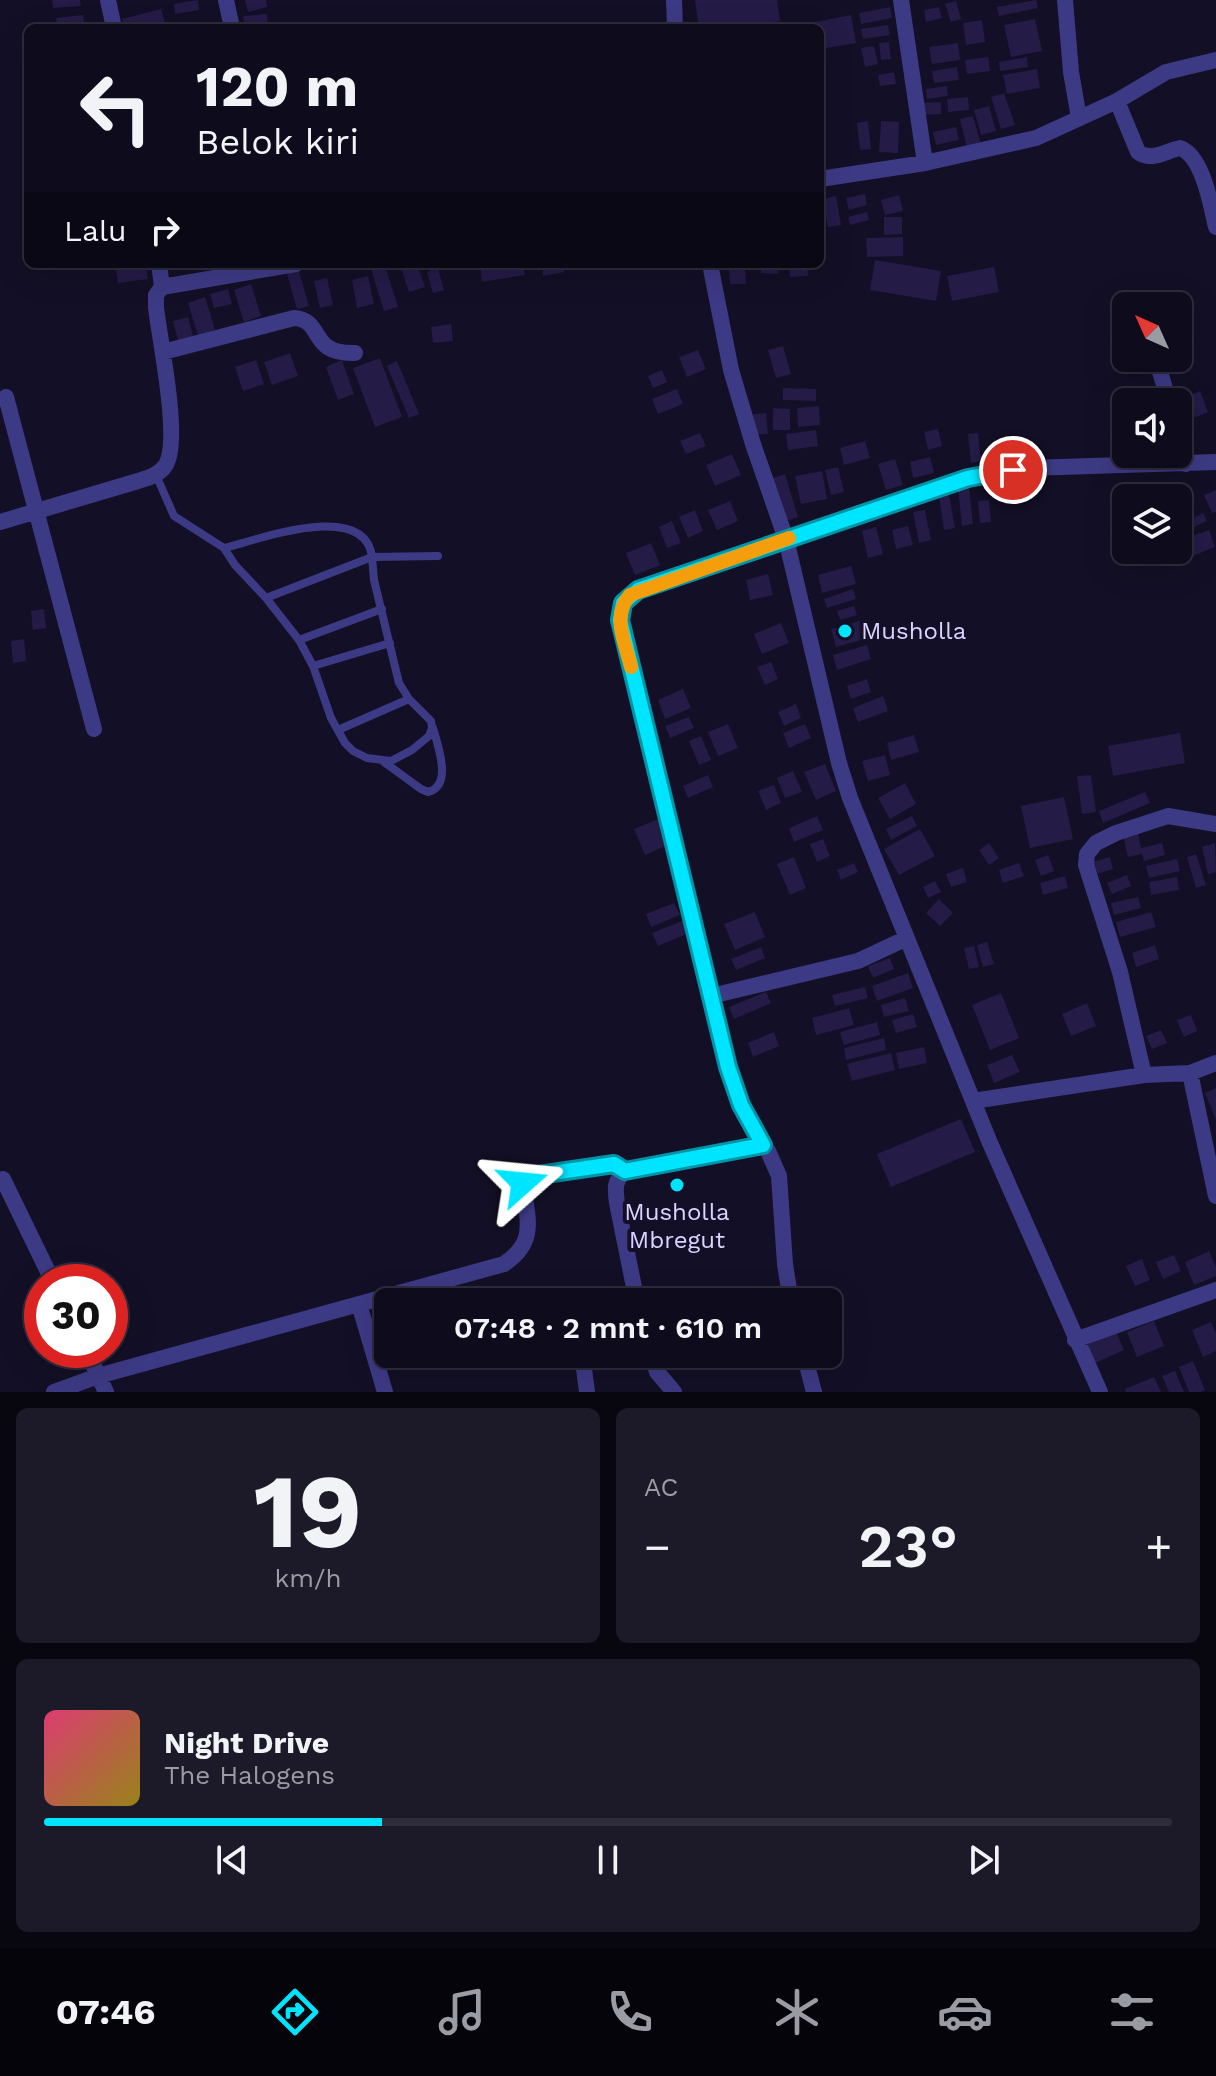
<!DOCTYPE html>
<html lang="id">
<head>
<meta charset="utf-8">
<style>
	:root { --surface:#0e0b1c; --page:#1c1929; --text:#f1f3f6; --muted:#9b9ba3; --line:#2e2b3b; --accent:#00e5ff }
	body { margin:0; font-family:"Work Sans",sans-serif; background:var(--page); color:var(--text); height:100vh; display:flex; flex-direction:column; font-size:30px; white-space:nowrap }
	* { box-sizing:border-box; margin:0 }
	p { font-size:26px; color:var(--muted) }
	.icon { flex:none; width:44px; height:44px; fill:none; stroke:currentColor; stroke-width:2; stroke-linecap:round; stroke-linejoin:round }
	.map { position:relative; height:1392px; overflow:hidden }
	.drawer { display:flex; flex-direction:column; gap:16px; padding:16px; background:#08060f; flex:1 }
	.drawer>* { flex:none }
	.hud { position:absolute; left:24px; top:24px; width:800px; height:244px; border-radius:12px; box-shadow:0 8px 32px #0002,0 0 0 2px var(--line); background:#0e0b1c; color:var(--text); overflow:hidden }
	.needle { width:52px; rotate:315deg }
	.buttons { position:absolute; left:1112px; top:292px; display:grid; gap:16px }
	.buttons a { display:grid; place-items:center; width:80px; height:80px; border-radius:12px; background:var(--surface); box-shadow:0 8px 32px #0002,0 0 0 2px var(--line); font-size:40px }
	.speed { position:absolute; left:24px; top:1264px; display:flex; gap:16px; font-size:40px; font-weight:700; text-align:center }
	.speed>* { display:grid; place-content:center; width:104px; height:104px; border-radius:50%; background:var(--surface); box-shadow:0 8px 32px #0002,0 0 0 2px var(--line); line-height:1 }
	.speed .limit { border:12px solid #d22; background:#fff; color:#111 }
	.pin { position:absolute; display:grid; place-items:center; width:68px; height:68px; color:#fff; margin:-34px; border:4px solid #fff; border-radius:50%; box-shadow:0 2px 8px #0007 }
	.me { position:absolute; width:88px; margin:-44px; rotate:72deg; stroke-linejoin:round; filter:drop-shadow(0 0 6px #0008) }
	.turn { display:flex; align-items:center; gap:28px; height:168px; padding:0 40px; font-size:36px }
	.turn .icon { width:104px; height:104px; stroke-width:2.5 }
	.turn b { display:block; font-size:56px; line-height:68px }
	.then { display:flex; align-items:center; height:76px; padding:0 40px; background:#0003; gap:16px; font-size:30px }
	.big { font-size:60px; font-weight:600; line-height:1.1 }
	.drawer .tile { flex:1; display:flex; flex-direction:column; justify-content:center; gap:12px; min-width:0; padding:0 28px; border-radius:12px; background:var(--page) }
	.drawer .dial { align-items:center; gap:0 }
	.dial b { font-size:104px; line-height:1 }
	.song { display:flex; align-items:center; gap:24px }
	.cover { width:96px; height:96px; border-radius:12px; background:linear-gradient(135deg,hsl(340 70% 55%),hsl(50 70% 35%)) }
	.played { height:8px; border-radius:4px; background:linear-gradient(90deg,var(--accent) 30%,var(--line) 30%) }
	.keys { display:flex; justify-content:space-around; direction:ltr }
	.heat { display:flex; justify-content:space-between; align-items:center; font-size:44px; direction:ltr }
	.drawer .tiles { flex:1; display:grid; gap:16px; grid-template-columns:1fr 1fr }
	.tile:last-child { grid-column:span 2 }
	.trip { position:absolute; left:374px; top:1288px; width:468px; height:80px; border-radius:12px; background:var(--surface); box-shadow:0 8px 32px #0002,0 0 0 2px var(--line); font-weight:600; line-height:80px; text-align:center }
	.dock { display:flex; height:128px; justify-content:space-around; align-items:center; background:#06040b; color:var(--muted) }
	.dock .icon { width:56px; height:56px }
	.dock .current { color:var(--accent) }
	.dock b { font-size:36px; color:var(--text) }
	.map>svg:first-child { display:block }
</style>
</head>
<body>
<div class="map">
<svg width="1216" height="1392" viewBox="0 0 1216 1392">
	<rect width="100%" height="100%" fill="#130f26"/>
	<path fill="#241b47" d="M52 0H80L81 6 53 8Z
		M198 0 199 10 175 14 174 4Z
		M245 0H266L267 7 248 12Z
		M695 0H777L780 21 733 28H699Z
		M1036 0 1038 8 999 16 997 7Z
		M956 1 961 19 951 22 945 4Z
		M890 7 892 18 861 24 859 13Z
		M939 7 942 18 926 22 924 10Z
		M161 9 165 23 146 28H125L122 19Z
		M267 14 268 28H245L243 16Z
		M83 15 85 28H58L56 18Z
		M851 15 856 43 820 49V28H806L805 24Z
		M1035 19 1042 51 1011 57 1004 25Z
		M982 20 985 42 966 45 963 23Z
		M888 25 890 35 863 39 861 29Z
		M889 42 891 59 881 60 879 43Z
		M958 43 960 60 932 64 929 47Z
		M874 46 878 64 865 67 861 48Z
		M988 57 990 71 967 74 965 60Z
		M1027 57 1028 67 1000 71 999 62Z
		M957 67 959 80 934 83 932 71Z
		M1037 69 1040 88 1007 94 1003 75Z
		M894 72 896 84 880 86 878 75Z
		M947 86 948 96 927 99 926 89Z
		M1004 93 1015 125 1001 129 991 97Z
		M968 97 969 110 948 112 947 99Z
		M941 102V114L921 115 920 103Z
		M989 106 996 131 981 135 974 110Z
		M973 116 981 144 967 148 960 119Z
		M868 121 871 149 860 150 857 123Z
		M881 121 899 122 898 153 879 152Z
		M956 127 959 140 936 145 933 132Z
		M865 194 867 205 849 210 846 198Z
		M899 195 903 211 885 215 881 200Z
		M836 196 841 225 828 227 822 199Z
		M867 212 869 220 850 225 848 217Z
		M884 217H902V234L884 235Z
		M903 237V256L867 257 866 238Z
		M875 260 941 271 936 301 870 290Z
		M146 264 148 279 118 283 116 268Z
		M417 264 425 287 409 292 400 265Z
		M480 264H523L525 275 482 282Z
		M562 264 564 272 543 276 542 267Z
		M762 264H779L778 274 761 273Z
		M789 264H807L808 276 790 277Z
		M385 265 398 307 384 311 371 269Z
		M729 266H745L746 284H730Z
		M994 267 999 292 952 301 947 276Z
		M438 268 444 290 433 293 427 272Z
		M299 271 309 306 297 309 287 274Z
		M368 276 374 304 357 308 352 280Z
		M327 278 333 305 320 308 314 281Z
		M251 284 261 316 244 322 234 290Z
		M228 289 232 304 214 308 210 294Z
		M205 297 215 330 198 335 188 303Z
		M188 317 194 340 179 344 173 321Z
		M451 324 453 341 433 343 431 327Z
		M783 346 791 374 776 378 768 350Z
		M698 350 706 369 687 377 679 357Z
		M290 353 298 376 272 385 264 362Z
		M380 358 402 417 375 427 353 368Z
		M256 360 264 384 243 391 235 367Z
		M342 360 354 394 338 400 326 367Z
		M397 361 419 414 409 418 387 366Z
		M662 370 667 382 653 388 648 376Z
		M783 388 816 389V401L783 400Z
		M677 389 683 404 658 414 652 399Z
		M1200 391 1208 412 1191 419 1183 398Z
		M819 406 820 425 798 427 797 408Z
		M773 408 790 409V430H773Z
		M766 413 768 434 754 435 753 414Z
		M938 429 942 446 928 450 924 432Z
		M816 430 818 446 788 450 786 434Z
		M700 433 706 446 686 454 680 441Z
		M978 433 981 461 971 463 968 434Z
		M865 441 870 458 844 465 840 448Z
		M732 454 741 475 715 486 706 465Z
		M930 457 934 473 913 478 910 462Z
		M895 459 903 485 886 490 878 464Z
		M838 467 844 492 831 495 825 470Z
		M822 471 827 499 801 504 795 476Z
		M785 474 798 517 786 521 773 478Z
		M1171 482 1176 495 1162 498 1158 487Z
		M969 487 973 524 962 526 958 488Z
		M1216 490V512L1212 513 1204 495Z
		M949 494 955 528 944 530 939 496Z
		M989 500 991 522 980 523 978 501Z
		M730 501 738 521 717 530 708 510Z
		M695 510 703 531 688 538 679 517Z
		M925 510 931 540 919 543 913 512Z
		M1203 513 1207 521 1181 533 1178 526Z
		M672 521 681 543 667 548 659 527Z
		M908 526 913 545 896 549 892 530Z
		M876 527 883 554 868 558 862 531Z
		M1209 530 1215 547 1190 557 1184 539Z
		M651 543 660 565 635 575 626 553Z
		M851 566 856 584 822 593 818 575Z
		M768 574 773 595 750 600 746 580Z
		M853 589 856 599 827 608 824 599Z
		M854 606 857 615 840 620 837 611Z
		M44 609 46 628 33 630 31 611Z
		M863 620 868 638 836 647 831 629Z
		M781 623 789 643 762 654 754 634Z
		M24 639 26 661 13 663 11 641Z
		M867 645 871 659 837 670 833 655Z
		M771 662 778 679 765 685 757 667Z
		M867 679 871 692 851 699 847 686Z
		M683 689 691 708 665 719 658 700Z
		M883 696 888 711 858 722 853 708Z
		M796 704 801 718 784 726 778 712Z
		M689 717 694 728 670 738 665 726Z
		M728 724 738 748 718 756 708 732Z
		M805 724 811 738 789 748 783 733Z
		M1180 733 1185 763 1113 776 1108 746Z
		M914 735 919 752 891 760 887 743Z
		M701 736 711 760 699 765 689 741Z
		M885 755 890 775 868 781 862 761Z
		M825 764 836 791 816 800 804 772Z
		M793 771 802 792 785 798 777 778Z
		M708 775 713 787 688 798 683 786Z
		M1091 775 1096 812 1082 814 1077 776Z
		M905 783 916 804 890 819 878 798Z
		M774 785 781 803 766 810 758 791Z
		M1145 792 1150 803 1103 823 1099 811Z
		M1064 797 1073 839 1030 848 1021 806Z
		M817 816 823 830 794 842 789 828Z
		M912 816 917 826 891 840 886 829Z
		M658 819 668 845 645 855 634 829Z
		M920 829 935 856 899 875 884 849Z
		M1138 832 1141 848 1162 843 1165 855 1144 861 1142 854 1128 857 1123 836Z
		M823 839 830 856 817 862 810 844Z
		M989 843 999 858 989 865 979 850Z
		M1215 843 1216 872 1208 874 1202 847Z
		M1196 854 1206 885 1196 888 1187 857Z
		M1048 855 1054 871 1041 876 1035 860Z
		M794 857 806 888 790 895 777 864Z
		M1110 857 1113 869 1097 874 1093 862Z
		M1177 859 1180 871 1149 878 1146 866Z
		M854 863 858 872 841 880 837 870Z
		M1019 863 1024 876 1003 883 999 870Z
		M963 868 967 882 951 887 946 874Z
		M1127 875 1131 886 1112 894 1107 883Z
		M1065 876 1068 888 1043 895 1040 883Z
		M1177 877 1179 890 1151 895 1149 882Z
		M935 881 941 892 928 898 923 887Z
		M1138 897 1141 908 1114 915 1111 903Z
		M939 899 953 913 940 926 926 913Z
		M674 903 680 915 651 927 646 914Z
		M755 912 765 937 735 950 724 924Z
		M1151 912 1156 927 1120 937 1116 922Z
		M684 920 689 933 658 946 652 933Z
		M987 942 994 964 983 967 977 945Z
		M1155 945 1159 959 1136 967 1132 953Z
		M974 946 979 967 969 969 964 948Z
		M761 947 765 958 736 970 731 959Z
		M890 958 894 969 873 978 868 966Z
		M908 973 913 988 877 1001 872 986Z
		M865 987 868 998 835 1006 832 995Z
		M766 992 771 1003 734 1019 729 1007Z
		M1001 993 1019 1038 990 1050 972 1005Z
		M905 998 909 1011 884 1017 881 1005Z
		M1087 1003 1096 1026 1071 1036 1062 1014Z
		M849 1008 854 1025 816 1035 812 1018Z
		M913 1014 917 1027 896 1033 892 1020Z
		M1191 1015 1197 1031 1184 1037 1177 1020Z
		M877 1022 880 1035 844 1045 840 1032Z
		M1161 1030 1167 1043 1152 1049 1146 1036Z
		M774 1032 779 1046 753 1057 748 1043Z
		M884 1038 886 1050 846 1060 844 1048Z
		M924 1047 927 1063 899 1069 896 1053Z
		M891 1053 895 1070 852 1081 847 1064Z
		M1012 1055 1020 1072 994 1083 987 1065Z
		M1216 1088V1120L1205 1093Z
		M961 1119 975 1152 891 1187 877 1154Z
		M1209 1251 1216 1267V1276L1194 1285 1185 1262Z
		M1174 1255 1181 1271 1163 1279 1156 1262Z
		M1142 1259 1150 1280 1135 1286 1126 1266Z
		M1154 1321 1164 1346 1137 1357 1127 1332Z
		M1211 1322 1216 1333V1351L1203 1357 1192 1330Z
		M1115 1329 1124 1350 1095 1363 1086 1341Z
		M1193 1361 1205 1390 1201 1392H1189L1179 1367Z
		M1175 1371 1184 1392H1169L1162 1376Z
		M1154 1377 1161 1392H1126L1125 1389Z"/>
	<g fill="none" stroke-linecap="round" stroke-linejoin="round">
		<path stroke="#3d3a85" stroke-width="8" d="M156 475 174 516 224 548 235 565 266 598 299 640 313 666 331 718 345 743 353 751 367 758 391 761 412 750 429 736 432 728 431 721 409 699 399 683 374 580 372 557 438 556
			M224 548C258 540 365 499 372 557L266 598
			M299 640 382 609
			M313 666 390 643
			M338 730 409 699
			M384 762 421 789 428 792C453 786 438 746 433 728"/>
		<path stroke="#3d3a85" stroke-width="16" d="M108 0 114 28
			M226 0 232 28
			M674 0 675 28
			M901 0 925 163
			M1065 0 1071 72 1079 118
			M1117 101 1138 152C1152 162 1165 151 1180 148 1203 156 1211 206 1216 227
			M820 179 925 163 1036 138 1117 101 1166 72 1216 60
			M159 264 162 287
			M710 264 731 370 753 444 786 539 839 763 850 798 990 1143 1100 1392
			M163 352 294 318C325 320 307 354 355 353
			M1156 358 1169 402
			M6 397 94 729
			M1178 435 1186 464
			M0 522 138 481C148 478 159 475 165 466 182 442 159 338 156 307V295L162 287 296 264
			M711 996 858 961 905 939
			M1190 1073 1216 1196
			M1144 1075 1120 972 1086 865 1087 854 1096 843 1116 833 1168 816 1216 824
			M973 1101 1144 1075 1190 1073 1216 1063
			M3 1179 53 1282
			M637 1302 617 1203C615 1189 614 1181 625 1171L763 1145
			M791 1302 785 1264 779 1176 768 1151 741 1105 728 1067 620 620 623 603 638 590 968 478 996 472 1029 468 1216 462
			M359 1304 385 1392
			M1075 1340 1216 1290
			M86 1350 106 1392
			M651 1354 657 1372 674 1392
			M804 1354 814 1392
			M54 1392 98 1376 504 1264C538 1241 527 1219 523 1183L525 1177 614 1164 625 1171
			M587 1392 584 1369 586 1359 605 1354"/>
	</g>
	<g fill="none" stroke-linecap="round" stroke-linejoin="round">
		<g stroke="#0095a6" stroke-width="20">
			<path id="route" d="M523 1183 525 1177 614 1164 625 1171 763 1145 741 1105 728 1067 620 620 623 603 638 590 968 478 1013 470"/>
		</g>
		<use href="#route" stroke="#00e5ff" stroke-width="14"/>
		<path stroke="#f59e0b" stroke-width="14" d="M631 667C625 642 611 616 630 595L789 538"/>
	</g>
	<g fill="#00e5ff" stroke="#130f26" stroke-width="3">
		<circle cx="845" cy="631" r="8"/>
		<circle cx="677" cy="1185" r="8"/>
	</g>
	<g text-anchor="middle" dominant-baseline="central" stroke-width="8" stroke-linejoin="round" paint-order="stroke">
		<g font-size="24" fill="#d9d4ff" stroke="#130f26" text-anchor="start">
			<text x="861" y="631">Musholla</text>
			<text x="677" y="1212" text-anchor="middle">Musholla<tspan x="677" dy="28">Mbregut</tspan></text>
		</g>
	</g>
</svg>
<div class="buttons">
<a><svg class="needle" viewBox="-14 -14 28 28"><path d="M0-13l5 13h-10z" fill="#e53935"/><path d="M0 13l5-13h-10z" fill="#9b9ba3"/></svg></a>
<a><svg class="icon" aria-label="sound" viewBox="0 0 24 24"><path d="M4 9h4l5-4v14l-5-4H4zM17 9q2 3 0 6"/></svg></a>
<a><svg class="icon" aria-label="layers" viewBox="0 0 24 24"><path d="M12 4l9 5-9 5-9-5zM3 14l9 5 9-5"/></svg></a>
</div>
<div class="speed"><div class="limit">30</div></div>
<div class="pin" style="left:1013px;top:470px;background:#d93025"><svg class="icon" aria-label="arrive" viewBox="0 0 24 24"><path d="M6 21V4h12l-3 4 3 4H6"/></svg></div>
<svg class="me" style="left:523px;top:1183px" viewBox="-20 -20 40 40"><path d="M0-17L14 15 0 8-14 15z" fill="#00e5ff" stroke="#fff" stroke-width="4"/></svg>
<div class="trip">07:48 · 2 mnt · 610 m</div>
<div class="hud">
<div class="turn"><svg class="icon" aria-label="left" viewBox="0 0 24 24"><path d="M17 20v-9H6M10 6l-5 5 5 5"/></svg><div><b>120 m</b>Belok kiri</div></div>
<div class="then">Lalu<svg class="icon" aria-label="right" viewBox="0 0 24 24"><path d="M7 20v-9h11M14 6l5 5-5 5"/></svg></div>
</div>
</div>
<section class="drawer">
<div class="tiles">
<div class="tile dial"><b>19</b><p>km/h</p></div>
<div class="tile"><p>AC</p>
<div class="heat"><a>−</a><b class="big">23°</b><a>+</a></div>
</div>
<div class="tile">
<div class="song"><i class="cover"></i><div><b>Night Drive</b><p>The Halogens</p></div></div>
<div class="played"></div>
<div class="keys"><svg class="icon" aria-label="previous" viewBox="0 0 24 24"><path d="M18 5L8 12l10 7zM5 5v14"/></svg><svg class="icon" aria-label="pause" viewBox="0 0 24 24"><path d="M8 5v14M16 5v14"/></svg><svg class="icon" aria-label="next" viewBox="0 0 24 24"><path d="M6 5l10 7-10 7zM19 5v14"/></svg></div>
</div>
</div>
</section>
<nav class="dock">
<b>07:46</b>
<svg class="icon current" aria-label="directions" viewBox="0 0 24 24"><path d="M12 3l9 9-9 9-9-9zM9 14v-3h6M13 9l2 2-2 2"/></svg>
<svg class="icon" aria-label="music" viewBox="0 0 24 24"><path d="M9 18V5l10-2v13"/><circle cx="6" cy="18" r="3"/><circle cx="16" cy="16" r="3"/></svg>
<svg class="icon" aria-label="phone" viewBox="0 0 24 24"><path d="M5 4h4l2 5-3 2q2 4 5 5l2-3 5 2v4C11 20 4 13 5 4z"/></svg>
<svg class="icon" aria-label="climate" viewBox="0 0 24 24"><path d="M12 3v18M4 7l16 10M4 17L20 7"/></svg>
<svg class="icon" aria-label="car" viewBox="0 0 24 24"><path d="M5 17H2v-5l4-1 3-4h7l3 4 3 1v5h-3M9 17h6M6 11h13"/><circle cx="7" cy="17" r="2"/><circle cx="17" cy="17" r="2"/></svg>
<svg class="icon" aria-label="filters" viewBox="0 0 24 24"><path d="M4 7h16M4 17h16"/><circle cx="9" cy="7" r="2"/><circle cx="15" cy="17" r="2"/></svg>
</nav>
</body>
</html>
